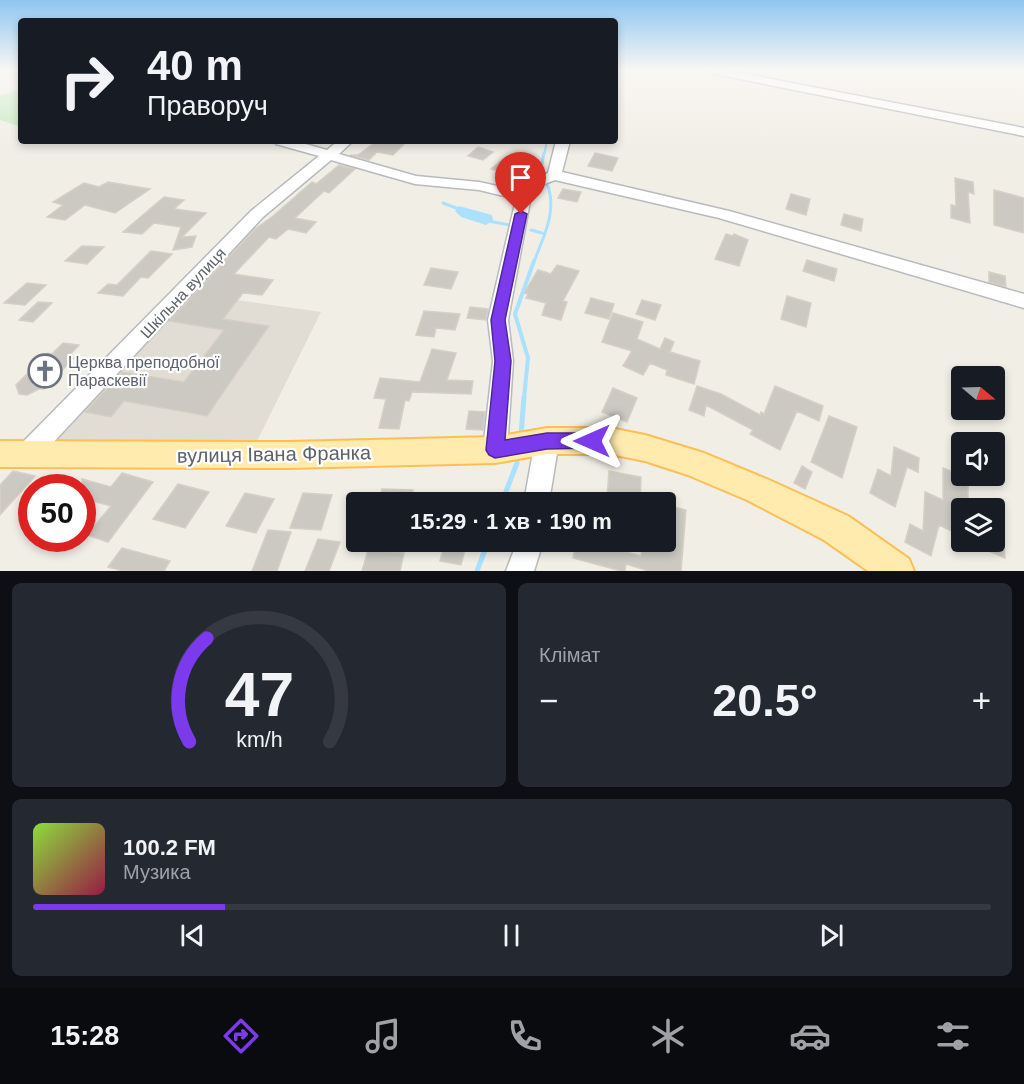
<!DOCTYPE html>
<html lang="uk">
<head>
<meta charset="utf-8">
<style>
	:root { --surface:#171b24; --page:#242831; --text:#f1f3f6; --muted:#9ea1a6; --line:#363941; --accent:#7c3aed }
	body { margin:0; font-family:Arial,sans-serif; background:var(--page); color:var(--text); height:100vh; display:flex; flex-direction:column; font-size:22px; white-space:nowrap }
	* { box-sizing:border-box; margin:0 }
	p { font-size:20px; color:var(--muted) }
	.icon { flex:none; width:33px; height:33px; fill:none; stroke:currentColor; stroke-width:2; stroke-linecap:round; stroke-linejoin:round }
	.map { position:relative; height:571px; overflow:hidden }
	.panel { display:flex; flex-direction:column; gap:12px; padding:12px; background:#0d0f14; flex:1 }
	.panel>* { flex:none }
	.hud { position:absolute; left:18px; top:18px; width:600px; height:126px; border-radius:6px; box-shadow:0 3px 9px #0003; background:#171b24; color:var(--text); overflow:hidden }
	.needle { width:39px; rotate:109deg }
	.controls { position:absolute; left:951px; top:366px; display:grid; gap:12px }
	.controls a { display:grid; place-items:center; width:54px; height:54px; border-radius:6px; background:var(--surface); box-shadow:0 3px 9px #0003; font-size:30px }
	.speed { position:absolute; left:18px; top:474px; display:flex; gap:12px; font-size:30px; font-weight:700; text-align:center }
	.speed>* { display:grid; place-content:center; width:78px; height:78px; border-radius:50%; background:var(--surface); box-shadow:0 3px 9px #0003; line-height:1 }
	.speed .limit { border:9px solid #d22; background:#fff; color:#111 }
	.pin { position:absolute; display:grid; place-items:center; width:51px; height:51px; color:#fff; margin:-62px -26px; border-radius:50% 50% 50% 0; rotate:-45deg; box-shadow:0 0 6px #0007 }
	.pin .icon { rotate:45deg }
	.me { position:absolute; width:66px; margin:-33px; rotate:270deg; stroke-linejoin:round; filter:drop-shadow(0 0 4px #0008) }
	.turn { display:flex; align-items:center; gap:21px; height:126px; padding:0 30px; font-size:27px }
	.turn .icon { width:78px; height:78px; stroke-width:2.5 }
	.turn b { display:block; font-size:42px; line-height:51px }
	.big { font-size:45px; font-weight:700; line-height:1.1 }
	.panel .card { flex:1; display:flex; flex-direction:column; justify-content:center; gap:9px; min-width:0; padding:0 21px; border-radius:9px; background:var(--page) }
	.panel .dial { align-items:center; gap:0 }
	.dial svg { height:156px; overflow:visible; fill:none; stroke:var(--line); stroke-width:7; stroke-linecap:round; text-anchor:middle }
	.dial text { fill:var(--text); stroke:none }
	.song { display:flex; align-items:center; gap:18px }
	.cover { width:72px; height:72px; border-radius:9px; background:linear-gradient(135deg,hsl(90 70% 55%),hsl(340 70% 35%)) }
	.played { height:6px; border-radius:3px; background:linear-gradient(90deg,var(--accent) 20%,var(--line) 20%) }
	.keys { display:flex; justify-content:space-around; direction:ltr }
	.heat { display:flex; justify-content:space-between; align-items:center; font-size:33px; direction:ltr }
	.panel .tiles { flex:1; display:grid; gap:12px; grid-template-columns:1fr 1fr }
	.card:last-child { grid-column:span 2 }
	.trip { position:absolute; left:346px; top:492px; width:330px; height:60px; border-radius:6px; background:var(--surface); box-shadow:0 3px 9px #0003; font-weight:700; line-height:60px; text-align:center }
	.dock { display:flex; height:96px; justify-content:space-around; align-items:center; background:#090b0e; color:var(--muted) }
	.dock .icon { width:42px; height:42px }
	.dock .current { color:var(--accent) }
	.dock b { font-size:27px; color:var(--text) }
	.map>svg:first-child { display:block }
</style>
</head>
<body>
<div class="map">
<svg width="1024" height="571" viewBox="0 0 1024 571">
	<rect width="100%" height="100%" fill="#f1eee6"/>
	<path fill="#e1ddd5" d="M186 293 321 312 257 441H55Z"/>
	<path fill="#c5eac1" d="M21 88V127L0 120V96Z"/>
	<path fill="#a9e1ff" d="M459 206 492 215 493 220 486 225 461 217 455 211Z"/>
	<g fill="none" stroke-linecap="round" stroke-linejoin="round">
		<path stroke="#a9e1ff" stroke-width="2" d="M544 155 547 141"/>
		<path stroke="#a9e1ff" stroke-width="3" d="M540 173 544 153
			M443 203 459 209
			M488 221 510 225
			M531 230 542 233
			M534 262C543 237 559 209 546 182"/>
		<path stroke="#a9e1ff" stroke-width="4" d="M524 398 528 358 515 314 534 261"/>
		<path stroke="#a9e1ff" stroke-width="5" d="M521 435 524 397
			M502 502 517 463
			M477 571 488 542"/>
	</g>
	<path fill="#ccc9c3" stroke="#d7cfc4" stroke-width="1.5" d="M377 141H389L388 144 391 141H407L393 155 377 152 369 160 350 155H358Z
		M478 147 493 152 483 160 468 156Z
		M595 153 618 158 612 171 588 166Z
		M503 159 517 163 505 173 491 169Z
		M339 165 355 169 329 193 324 191 295 218 316 222 306 233 288 229 276 239 269 237 234 274 273 280 262 295 243 293 223 319 269 326 207 416 124 401 111 417 85 412 122 372 184 382 224 330 169 321 255 229 273 216 312 182 316 184Z
		M955 178 973 182 974 194 968 192 970 223 951 218V205L956 206Z
		M108 182 150 189 115 213 85 205 65 220 47 217 63 205 53 202 84 183 99 187Z
		M563 189 581 192 577 202 558 198Z
		M994 190 1024 198V233L994 225Z
		M791 194 810 199 806 215 786 209Z
		M164 197 184 200 174 209 206 213 182 237 196 236 192 247 173 250 181 227 154 223 142 234 123 232Z
		M844 214 863 219 861 231 841 225Z
		M726 234 733 236 734 234 748 240 739 266 715 259Z
		M82 246 104 247 87 264 65 261Z
		M151 251 172 254 148 278 141 277 123 296 98 293 108 284 117 285Z
		M807 260 837 269 834 281 803 271Z
		M557 265 579 271 563 301 567 302 561 320 542 315 546 303 526 298 528 294 524 293 538 270 551 274Z
		M431 268 458 272 451 289 424 285Z
		M989 272 1005 276 1006 287 989 282Z
		M27 283 46 285 25 305 4 303Z
		M787 296 811 303 806 327 781 319Z
		M591 298 614 304 609 319 585 313Z
		M642 300 661 305 655 320 636 314Z
		M38 302 52 303 33 322 19 320Z
		M470 307 488 309 486 320 467 318Z
		M424 311 460 314 455 330 436 328 434 337 416 335Z
		M613 313 643 322 637 339 660 349 665 338 674 342 670 352 700 361 694 384 666 375 667 370 650 363 643 375 623 366 632 351 602 342Z
		M63 343 79 345 68 357 74 358 44 389H39L27 395 19 394 16 385 48 353 52 354Z
		M432 349 456 353 447 380 473 381 471 394 412 392 409 401 405 400 399 429 379 428 386 399 374 398 380 378 420 382Z
		M697 386 721 394 760 415 761 412 764 414 775 386 823 406 819 421 797 411 780 450 750 434 753 430 706 405 704 416 689 410Z
		M613 388 637 398 627 422 602 412Z
		M469 411 485 412 483 430 466 429Z
		M829 416 857 427 842 478 811 462Z
		M894 447 919 458 918 472 907 467 895 507 870 493 878 469 891 476Z
		M802 466 812 472 805 489 794 483Z
		M943 468 968 478V508H959L958 534 939 525 931 556 905 542 910 524 923 531 925 492 943 500Z
		M13 471 35 476 0 515V485Z
		M609 471 641 477 640 502 607 497Z
		M122 473 153 482 108 542 87 535 111 506 82 498V479L111 487Z
		M178 484 209 492 185 528 153 519Z
		M382 489 413 490 411 502H379Z
		M245 493 274 499 256 533 226 526Z
		M303 493 332 495 321 530 290 528Z
		M666 505 686 510 681 571H649L626 564 625 571H621L573 558 576 542H587L641 556 643 542H666Z
		M268 530 291 532 277 571H252Z
		M318 539 340 542 329 571H305Z
		M445 542H467L461 565 440 561Z
		M968 542H1004L1005 558Z
		M122 548 148 555 170 561 164 571H123L108 567Z
		M368 550 404 553 400 571H362Z"/>
	<g fill="none" stroke-linecap="round" stroke-linejoin="round">
		<g stroke="#b7babe" stroke-width="3">
			<path id="minor" d="M705 70H725L1024 128V136L710 73Z
				M274 141H295L327 150 338 141H353L339 154 416 176 479 182 520 191 529 180 548 173 556 141H570L562 172 729 211 1024 294V308L719 218 555 180 539 186 531 196 508 320 513 361 507 450 503 457 495 461 487 457 483 450 493 361 488 320 516 199 479 190 415 184 331 160 263 217 36 461 28 464 20 461 16 453 20 445 251 211 319 156 276 144Z
				M547 431 555 434 559 441 549 502H524L535 441 539 434Z
				M517 542H543L534 571H506Z"/>
		</g>
		<g stroke="#fdbf54" stroke-width="4">
			<path id="major" d="M547 428H610L645 435 704 453 769 480 848 516 909 559 914 571H868L824 540 747 500 688 475 645 461 610 454H547L495 463 288 468 0 467V441L288 442 495 437Z"/>
		</g>
		<use href="#minor" fill="#fff" fill-rule="evenodd"/>
		<use href="#major" fill="#ffebae" fill-rule="evenodd"/>
	</g>
	<linearGradient id="sky" x2="0" y2="1"><stop stop-color="#8fc6f1"/><stop offset="0.47" stop-color="#f9f7f4"/><stop offset="1" stop-color="#f9f7f4" stop-opacity="0"/></linearGradient>
	<rect width="1024" height="150" fill="url(#sky)"/>
	<path fill="#7c3aed" stroke="#51269a" stroke-width="1.5" d="M521 211 527 214 505 320 511 361 505 440 547 433H592L598 435 601 441 598 446 592 448 547 449 495 458 489 455 486 450 495 361 491 320 515 214Z"/>
	<defs>
		<g id="church-ring" transform="scale(1.725)"><circle r="9.5" fill="#fff" stroke="#6b7280" stroke-width="1.5"/><path d="M-1.2-6h2.4v3.5h3.3v2.4h-3.3V6h-2.4V-.1h-3.3v-2.4h3.3Z" fill="#6b7280"/></g>
	</defs>
	<g fill-rule="evenodd">
		<use href="#church-ring" x="45" y="371"/>
	</g>
	<g text-anchor="middle" dominant-baseline="central" stroke-width="4.5" stroke-linejoin="round" paint-order="stroke">
		<g font-size="16" fill="#5e6368" stroke="#fff">
			<text transform="translate(183 293) rotate(-47)">Шкільна вулиця</text>
		</g>
		<g font-size="16" fill="#5b616d" stroke="#fff" text-anchor="start">
			<text x="68" y="362">Церква преподобної<tspan x="68" dy="18">Параскевії</tspan></text>
		</g>
		<g font-size="20" fill="#5e6368" stroke="#fff">
			<text transform="translate(274 454) rotate(-1)">вулиця Івана Франка</text>
		</g>
	</g>
</svg>
<div class="controls">
<a><svg class="needle" viewBox="-14 -14 28 28"><path d="M0-13l5 13h-10z" fill="#e53935"/><path d="M0 13l5-13h-10z" fill="#9ea1a6"/></svg></a>
<a><svg class="icon" aria-label="sound" viewBox="0 0 24 24"><path d="M4 9h4l5-4v14l-5-4H4zM17 9q2 3 0 6"/></svg></a>
<a><svg class="icon" aria-label="layers" viewBox="0 0 24 24"><path d="M12 4l9 5-9 5-9-5zM3 14l9 5 9-5"/></svg></a>
</div>
<div class="speed"><div class="limit">50</div></div>
<div class="pin" style="left:521px;top:214px;background:#d93025"><svg class="icon" aria-label="arrive" viewBox="0 0 24 24"><path d="M6 21V4h12l-3 4 3 4H6"/></svg></div>
<svg class="me" style="left:592px;top:441px" viewBox="-20 -20 40 40"><path d="M0-17L14 15 0 8-14 15z" fill="#7c3aed" stroke="#fff" stroke-width="4"/></svg>
<div class="trip">15:29 · 1 хв · 190 m</div>
<div class="hud">
<div class="turn"><svg class="icon" aria-label="right" viewBox="0 0 24 24"><path d="M7 20v-9h11M14 6l5 5-5 5"/></svg><div><b>40 m</b>Праворуч</div></div>
</div>
</div>
<section class="panel">
<div class="tiles">
<div class="card dial"><svg viewBox="0 0 100 80">
<path d="M14 69A42 42 0 1 1 86 69"/>
<path d="M14 69A42 42 0 0 1 23 16" stroke="#7c3aed"/>
<text x="50" y="56" font-size="32" font-weight="700">47</text>
<text x="50" y="72" font-size="11">km/h</text>
</svg></div>
<div class="card"><p>Клімат</p>
<div class="heat"><a>−</a><b class="big">20.5°</b><a>+</a></div>
</div>
<div class="card">
<div class="song"><i class="cover"></i><div><b>100.2 FM</b><p>Музика</p></div></div>
<div class="played"></div>
<div class="keys"><svg class="icon" aria-label="previous" viewBox="0 0 24 24"><path d="M18 5L8 12l10 7zM5 5v14"/></svg><svg class="icon" aria-label="pause" viewBox="0 0 24 24"><path d="M8 5v14M16 5v14"/></svg><svg class="icon" aria-label="next" viewBox="0 0 24 24"><path d="M6 5l10 7-10 7zM19 5v14"/></svg></div>
</div>
</div>
</section>
<nav class="dock">
<b>15:28</b>
<svg class="icon current" aria-label="directions" viewBox="0 0 24 24"><path d="M12 3l9 9-9 9-9-9zM9 14v-3h6M13 9l2 2-2 2"/></svg>
<svg class="icon" aria-label="music" viewBox="0 0 24 24"><path d="M9 18V5l10-2v13"/><circle cx="6" cy="18" r="3"/><circle cx="16" cy="16" r="3"/></svg>
<svg class="icon" aria-label="phone" viewBox="0 0 24 24"><path d="M5 4h4l2 5-3 2q2 4 5 5l2-3 5 2v4C11 20 4 13 5 4z"/></svg>
<svg class="icon" aria-label="climate" viewBox="0 0 24 24"><path d="M12 3v18M4 7l16 10M4 17L20 7"/></svg>
<svg class="icon" aria-label="car" viewBox="0 0 24 24"><path d="M5 17H2v-5l4-1 3-4h7l3 4 3 1v5h-3M9 17h6M6 11h13"/><circle cx="7" cy="17" r="2"/><circle cx="17" cy="17" r="2"/></svg>
<svg class="icon" aria-label="filters" viewBox="0 0 24 24"><path d="M4 7h16M4 17h16"/><circle cx="9" cy="7" r="2"/><circle cx="15" cy="17" r="2"/></svg>
</nav>
</body>
</html>
